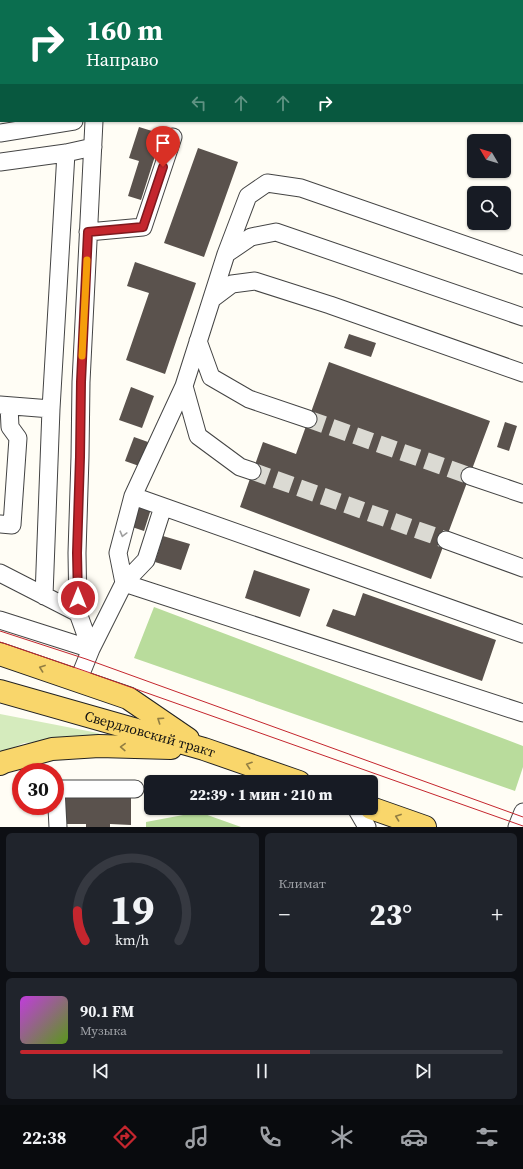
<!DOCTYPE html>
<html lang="ru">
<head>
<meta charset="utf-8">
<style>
	:root { --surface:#171b24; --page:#20242c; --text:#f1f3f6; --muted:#9ea1a6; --line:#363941; --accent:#c4262e }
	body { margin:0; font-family:"Source Serif 4",serif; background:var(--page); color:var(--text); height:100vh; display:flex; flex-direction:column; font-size:15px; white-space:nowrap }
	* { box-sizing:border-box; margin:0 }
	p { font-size:13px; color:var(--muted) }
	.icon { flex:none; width:22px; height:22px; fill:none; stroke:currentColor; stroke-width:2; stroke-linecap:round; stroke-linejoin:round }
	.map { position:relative; height:827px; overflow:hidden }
	.panel { display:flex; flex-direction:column; gap:6px; padding:6px; background:#0d0f14; flex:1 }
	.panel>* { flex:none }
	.guide { position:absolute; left:0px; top:0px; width:523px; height:122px; box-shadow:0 1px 3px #0004; background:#0b6e4f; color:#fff; overflow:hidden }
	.needle { width:26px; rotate:308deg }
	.tools { position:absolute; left:467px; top:134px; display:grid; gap:8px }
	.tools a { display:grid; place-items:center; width:44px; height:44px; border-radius:6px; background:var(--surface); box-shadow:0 1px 3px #0004; font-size:20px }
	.speed { position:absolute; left:12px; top:763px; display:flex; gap:8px; font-size:20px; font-weight:700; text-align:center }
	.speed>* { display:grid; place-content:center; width:52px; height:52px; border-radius:50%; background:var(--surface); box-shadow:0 1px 3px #0004; line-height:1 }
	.speed .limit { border:6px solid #d22; background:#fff; color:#111 }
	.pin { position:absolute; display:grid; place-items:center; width:34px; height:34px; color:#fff; margin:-41px -17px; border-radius:50% 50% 50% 0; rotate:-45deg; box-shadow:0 0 4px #0007 }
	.pin .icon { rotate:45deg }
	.me { position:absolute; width:44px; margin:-22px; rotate:0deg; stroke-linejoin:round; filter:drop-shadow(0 0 3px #0008) }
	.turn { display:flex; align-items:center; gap:14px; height:84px; padding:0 20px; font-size:18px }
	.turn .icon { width:52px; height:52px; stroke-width:2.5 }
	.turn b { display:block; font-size:28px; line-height:34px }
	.lanes { display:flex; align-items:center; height:38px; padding:0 20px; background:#0003; justify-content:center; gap:20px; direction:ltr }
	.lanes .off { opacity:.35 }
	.big { font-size:30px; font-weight:800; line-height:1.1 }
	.panel .widget { flex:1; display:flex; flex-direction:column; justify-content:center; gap:6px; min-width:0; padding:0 14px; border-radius:6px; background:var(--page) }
	.panel .dial { align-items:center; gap:0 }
	.dial svg { height:104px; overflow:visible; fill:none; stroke:var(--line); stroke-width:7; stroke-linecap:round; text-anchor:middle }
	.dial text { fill:var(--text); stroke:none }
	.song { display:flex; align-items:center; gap:12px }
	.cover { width:48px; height:48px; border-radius:6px; background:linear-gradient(135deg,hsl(290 70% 55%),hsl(90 70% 35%)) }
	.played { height:4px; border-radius:2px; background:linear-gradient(90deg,var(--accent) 60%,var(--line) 60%) }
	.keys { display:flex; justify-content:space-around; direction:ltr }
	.heat { display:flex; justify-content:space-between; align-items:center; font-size:22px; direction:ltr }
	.panel .tiles { flex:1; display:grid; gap:6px; grid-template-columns:1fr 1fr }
	.widget:last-child { grid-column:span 2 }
	.trip { position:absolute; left:144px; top:775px; width:234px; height:40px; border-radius:6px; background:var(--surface); box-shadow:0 1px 3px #0004; font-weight:800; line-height:40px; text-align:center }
	.menu { display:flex; height:64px; justify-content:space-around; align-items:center; background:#090b0e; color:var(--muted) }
	.menu .icon { width:28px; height:28px }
	.menu .on { color:var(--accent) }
	.menu b { font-size:18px; color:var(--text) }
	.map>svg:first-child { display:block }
</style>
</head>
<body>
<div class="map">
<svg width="523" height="827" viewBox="0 0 523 827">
	<rect width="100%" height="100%" fill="#fffdf5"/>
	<path fill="#d5ebbd" d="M0 714 98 733 106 738 24 743 0 753Z"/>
	<path fill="#b9dc9c" d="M154 607 523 746V767L515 791 134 658Z
		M199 812 241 827H146V822Z"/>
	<path fill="#5a524d" d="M139 127 162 134 141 200 128 196 139 161 129 158Z
		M198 148 238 162 204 257 164 243Z
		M135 262 196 283 165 374 126 360 149 293 127 286Z
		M349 334 376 343 371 357 344 348Z
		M329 362 490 421 431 579 240 507 263 442 296 454Z
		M131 387 154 396 142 428 119 420Z
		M505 422 517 426 509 451 497 447Z
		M134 437 148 442 139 466 125 461Z
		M140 505 151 509 144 531 132 527Z
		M163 536 190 544 181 570 155 562Z
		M254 570 310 589 300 617 245 598Z
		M363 593 496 640 482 681 326 626 333 609 355 616Z
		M64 795H131V825L110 824V827H86V824H64Z"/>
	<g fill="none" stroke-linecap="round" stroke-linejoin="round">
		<path stroke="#dbdad3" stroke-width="17" stroke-dasharray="17 8" stroke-linecap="butt" d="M308 419 470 476
			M252 471 446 540"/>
		<g stroke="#444" stroke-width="19">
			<path id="minor" d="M76 0 77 1
				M98 0V1
				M0 133 74 121
				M0 162 66 153 93 147
				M88 232 143 227 173 137
				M226 254 248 196 267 183 301 188 523 265
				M212 299 232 284 255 281 330 305 523 373
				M198 341 211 377 249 399 308 419
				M184 386 198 436 240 467 252 471
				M0 405 51 409 44 596
				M51 409 66 153
				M470 476 523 494
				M133 496 523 634
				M0 524 12 525 18 438 10 427 9 406
				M446 540 523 568
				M0 573 78 613
				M124 583 118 553 133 496 184 386 226 254 251 237 276 232 523 317
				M124 583 523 713
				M0 620 91 649
				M91 649 78 613 77 553 80 457 81 382 94 121
				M78 681 91 649 124 583 146 560 163 507
				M356 808 367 827
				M58 827 56 789H135
				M517 827 523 812"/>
		</g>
		<g stroke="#222" stroke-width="24">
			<g id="major">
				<path d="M0 654 128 698 188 739"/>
				<path id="s1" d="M0 691 204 749 299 782"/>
				<path d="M0 764 4 762 52 749 99 746 171 748"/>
				<path d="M371 808 425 827"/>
			</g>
		</g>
		<use href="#minor" stroke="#fff" stroke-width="17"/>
		<use href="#major" stroke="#f9d66b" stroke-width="22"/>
		<path stroke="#c4262e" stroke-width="1" d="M0 631 86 659 523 817
			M0 642 82 670 523 826"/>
	</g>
	<defs><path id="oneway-chevron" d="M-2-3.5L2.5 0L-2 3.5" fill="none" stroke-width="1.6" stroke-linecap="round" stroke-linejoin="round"/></defs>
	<use stroke="#a0a0a0" href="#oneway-chevron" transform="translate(123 534) rotate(105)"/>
	<g stroke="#917d42">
		<use href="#oneway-chevron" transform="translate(42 668) rotate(-160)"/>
		<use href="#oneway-chevron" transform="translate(160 720) rotate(-146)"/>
		<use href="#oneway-chevron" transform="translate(123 747) rotate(-178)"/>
		<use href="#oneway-chevron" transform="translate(249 765) rotate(-161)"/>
		<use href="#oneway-chevron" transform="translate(398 817) rotate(-160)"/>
	</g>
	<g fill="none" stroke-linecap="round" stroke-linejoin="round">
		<g stroke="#7f191e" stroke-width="10">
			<path id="route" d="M78 598 77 553 80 457 81 382 88 232 143 227 163 167"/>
		</g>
		<use href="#route" stroke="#c4262e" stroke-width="7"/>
		<path stroke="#f59e0b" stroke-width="7" d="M82 356 87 260"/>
	</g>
	<g text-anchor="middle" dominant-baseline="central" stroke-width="4" stroke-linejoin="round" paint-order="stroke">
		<g font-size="14" fill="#111" stroke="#fff">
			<text stroke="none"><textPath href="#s1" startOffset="156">Свердловский тракт</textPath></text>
		</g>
	</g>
</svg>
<div class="tools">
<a><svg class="needle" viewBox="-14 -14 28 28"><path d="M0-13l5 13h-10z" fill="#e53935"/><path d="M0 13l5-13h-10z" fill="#9ea1a6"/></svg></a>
<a><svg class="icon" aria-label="search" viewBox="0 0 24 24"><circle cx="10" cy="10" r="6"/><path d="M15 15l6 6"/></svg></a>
</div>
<div class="speed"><div class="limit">30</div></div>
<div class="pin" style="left:163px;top:167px;background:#d93025"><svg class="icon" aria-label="arrive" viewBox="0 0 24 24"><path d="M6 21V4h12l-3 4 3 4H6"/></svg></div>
<svg class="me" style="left:78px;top:598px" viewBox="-20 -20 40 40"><circle r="17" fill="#c4262e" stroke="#fff" stroke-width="3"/><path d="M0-11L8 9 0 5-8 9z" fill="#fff"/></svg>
<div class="trip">22:39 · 1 мин · 210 m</div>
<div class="guide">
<div class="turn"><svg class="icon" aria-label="right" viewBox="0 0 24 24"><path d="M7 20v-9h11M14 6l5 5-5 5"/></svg><div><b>160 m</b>Направо</div></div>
<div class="lanes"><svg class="icon off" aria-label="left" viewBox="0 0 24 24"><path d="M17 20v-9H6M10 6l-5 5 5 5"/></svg><svg class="icon off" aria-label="ahead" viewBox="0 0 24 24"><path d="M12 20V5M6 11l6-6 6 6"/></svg><svg class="icon off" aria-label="ahead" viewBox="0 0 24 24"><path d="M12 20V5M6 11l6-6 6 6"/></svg><svg class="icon" aria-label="right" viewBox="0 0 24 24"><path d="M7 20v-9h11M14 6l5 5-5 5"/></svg></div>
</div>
</div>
<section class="panel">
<div class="tiles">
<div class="widget dial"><svg viewBox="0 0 100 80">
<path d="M14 69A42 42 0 1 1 86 69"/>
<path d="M14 69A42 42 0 0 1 8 46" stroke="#c4262e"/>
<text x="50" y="56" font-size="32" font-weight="700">19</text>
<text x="50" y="72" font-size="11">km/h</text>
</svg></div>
<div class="widget"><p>Климат</p>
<div class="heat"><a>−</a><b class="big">23°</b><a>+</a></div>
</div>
<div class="widget">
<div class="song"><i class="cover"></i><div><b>90.1 FM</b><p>Музыка</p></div></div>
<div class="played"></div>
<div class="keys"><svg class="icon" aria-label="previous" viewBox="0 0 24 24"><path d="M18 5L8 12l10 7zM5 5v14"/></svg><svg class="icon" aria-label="pause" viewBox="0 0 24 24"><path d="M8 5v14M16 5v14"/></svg><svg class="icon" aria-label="next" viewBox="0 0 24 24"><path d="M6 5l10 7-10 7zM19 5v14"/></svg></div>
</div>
</div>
</section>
<nav class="menu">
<b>22:38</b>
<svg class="icon on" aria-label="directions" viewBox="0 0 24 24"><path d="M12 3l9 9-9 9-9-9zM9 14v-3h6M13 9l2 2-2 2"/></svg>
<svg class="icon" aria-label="music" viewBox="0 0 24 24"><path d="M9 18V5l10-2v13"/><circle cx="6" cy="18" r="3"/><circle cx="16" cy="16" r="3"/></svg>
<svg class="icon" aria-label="phone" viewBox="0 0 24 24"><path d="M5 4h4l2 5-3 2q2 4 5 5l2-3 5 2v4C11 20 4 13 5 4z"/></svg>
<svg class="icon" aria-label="climate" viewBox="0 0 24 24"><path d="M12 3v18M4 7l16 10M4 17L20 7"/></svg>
<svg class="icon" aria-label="car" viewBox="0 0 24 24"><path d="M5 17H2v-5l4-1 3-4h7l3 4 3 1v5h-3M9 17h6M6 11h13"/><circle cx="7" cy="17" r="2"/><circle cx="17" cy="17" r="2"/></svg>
<svg class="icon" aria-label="filters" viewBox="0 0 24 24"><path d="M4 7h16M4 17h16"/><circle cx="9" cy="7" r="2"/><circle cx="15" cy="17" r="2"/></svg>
</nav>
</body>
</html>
